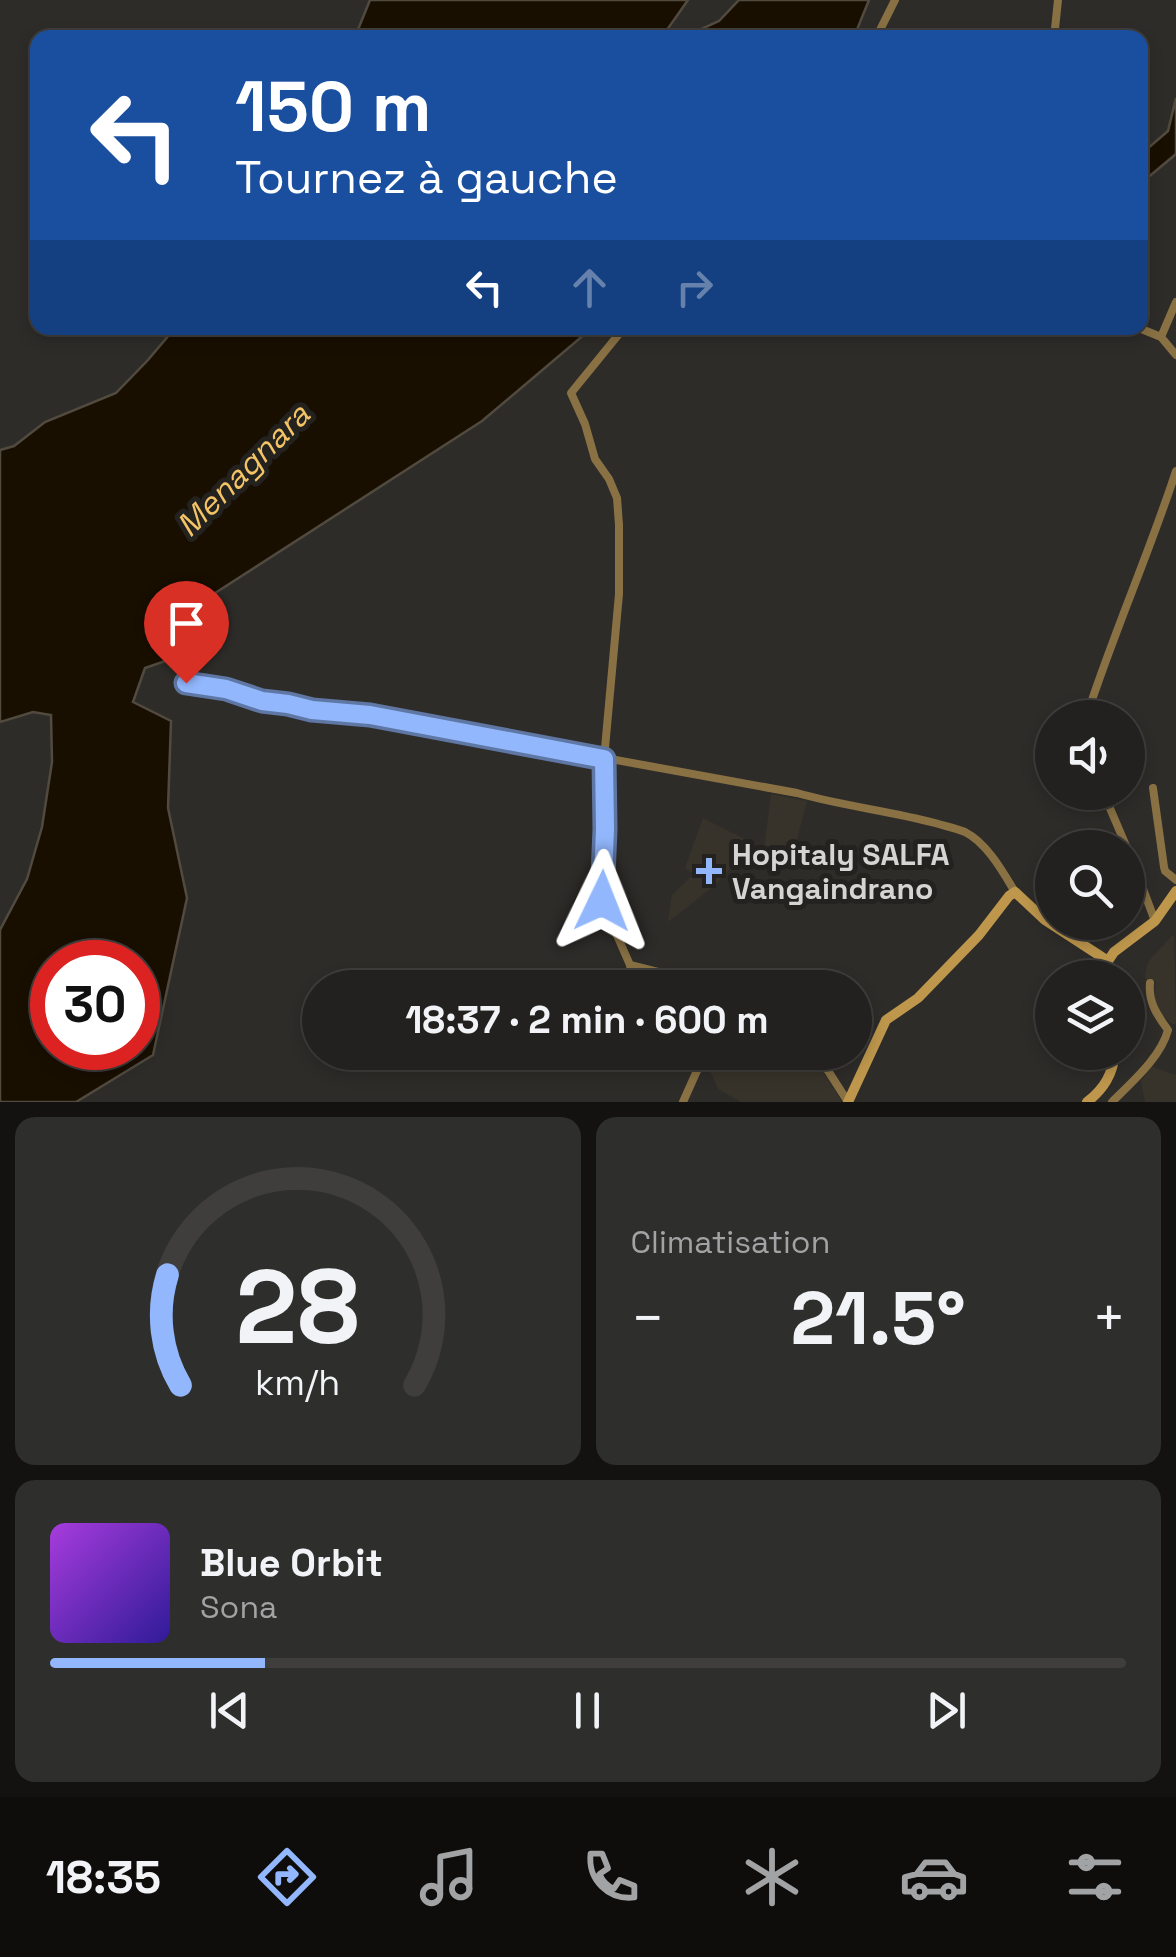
<!DOCTYPE html>
<html lang="fr">
<head>
<meta charset="utf-8">
<style>
	:root { --surface:#22211f; --page:#2e2e2c; --text:#f1f3f6; --muted:#a2a3a4; --line:#3f3e3d; --accent:#92b7fd }
	body { margin:0; font-family:"Space Grotesk",sans-serif; background:var(--page); color:var(--text); height:100vh; display:flex; flex-direction:column; font-size:38px; white-space:nowrap }
	* { box-sizing:border-box; margin:0 }
	p { font-size:32px; color:var(--muted) }
	.icon { flex:none; width:55px; height:55px; fill:none; stroke:currentColor; stroke-width:2; stroke-linecap:round; stroke-linejoin:round }
	.map { position:relative; height:1102px; overflow:hidden }
	.sheet { display:flex; flex-direction:column; gap:15px; padding:15px; background:#131211; flex:1 }
	.sheet>* { flex:none }
	.banner { position:absolute; left:30px; top:30px; width:1118px; height:305px; border-radius:20px; box-shadow:0 5px 15px #0003,0 0 0 2px var(--line); background:#1a4fa0; color:#fff; overflow:hidden }
	.buttons { position:absolute; left:1035px; top:700px; display:grid; gap:20px }
	.buttons a { display:grid; place-items:center; width:110px; height:110px; border-radius:50%; background:var(--surface); box-shadow:0 5px 15px #0003,0 0 0 2px var(--line); font-size:50px }
	.speed { position:absolute; left:30px; top:940px; display:flex; gap:20px; font-size:50px; font-weight:700; text-align:center }
	.speed>* { display:grid; place-content:center; width:130px; height:130px; border-radius:50%; background:var(--surface); box-shadow:0 5px 15px #0003,0 0 0 2px var(--line); line-height:1 }
	.speed .limit { border:15px solid #d22; background:#fff; color:#111 }
	.pin { position:absolute; display:grid; place-items:center; width:85px; height:85px; color:#fff; margin:-102px -42px; border-radius:50% 50% 50% 0; rotate:-45deg; box-shadow:0 0 10px #0007 }
	.pin .icon { rotate:45deg }
	.me { position:absolute; width:110px; margin:-55px; rotate:2deg; stroke-linejoin:round; filter:drop-shadow(0 0 8px #0008) }
	.turn { display:flex; align-items:center; gap:35px; height:210px; padding:0 40px; font-size:45px }
	.turn .icon { width:130px; height:130px; stroke-width:2.5 }
	.turn b { display:block; font-size:70px; line-height:85px }
	.lanes { display:flex; align-items:center; height:95px; padding:0 40px; background:#0003; justify-content:center; gap:50px; direction:ltr }
	.lanes .off { opacity:.35 }
	.big { font-size:75px; font-weight:700; line-height:1.1 }
	.sheet .tile { flex:1; display:flex; flex-direction:column; justify-content:center; gap:15px; min-width:0; padding:0 35px; border-radius:20px; background:var(--page) }
	.sheet .dial { align-items:center; gap:0 }
	.dial svg { height:260px; overflow:visible; fill:none; stroke:var(--line); stroke-width:7; stroke-linecap:round; text-anchor:middle }
	.dial text { fill:var(--text); stroke:none }
	.song { display:flex; align-items:center; gap:30px }
	.cover { width:120px; height:120px; border-radius:15px; background:linear-gradient(135deg,hsl(280 70% 55%),hsl(250 70% 35%)) }
	.played { height:10px; border-radius:5px; background:linear-gradient(90deg,var(--accent) 20%,var(--line) 20%) }
	.keys { display:flex; justify-content:space-around; direction:ltr }
	.heat { display:flex; justify-content:space-between; align-items:center; font-size:55px; direction:ltr }
	.sheet .tiles { flex:1; display:grid; gap:15px; grid-template-columns:1fr 1fr }
	.tile:last-child { grid-column:span 2 }
	.trip { position:absolute; left:302px; top:970px; width:570px; height:100px; border-radius:50px; background:var(--surface); box-shadow:0 5px 15px #0003,0 0 0 2px var(--line); font-weight:700; line-height:100px; text-align:center }
	.tab-bar { display:flex; height:160px; justify-content:space-around; align-items:center; background:#0e0d0c; color:var(--muted) }
	.tab-bar .icon { width:70px; height:70px }
	.tab-bar .on { color:var(--accent) }
	.tab-bar b { font-size:45px; color:var(--text) }
	.map>svg:first-child { display:block }
</style>
</head>
<body>
<div class="map">
<svg width="1176" height="1102" viewBox="0 0 1176 1102">
	<rect width="100%" height="100%" fill="#2e2c29"/>
	<path fill="#38332a" d="M771 794 807 801 792 858 764 851Z
		M703 818 748 841 738 859 714 886 668 922 672 895 694 874 685 868Z
		M1174 934 1176 1024H1172L1157 1011 1154 998 1156 981 1145 979 1147 965 1152 957Z
		M702 1053H811L842 1102H741L718 1089Z
		M1152 1067 1176 1075V1102H1145L1141 1081Z"/>
	<path fill="#190f00" stroke="#514a3f" stroke-width="2.5" fill-rule="evenodd" d="M370 0H688L662 37H355Z
		M739 0H869L854 37H684L719 21Z
		M1176 98V154L1140 184V155L1168 131Z
		M175 328H592L482 421 206 599 171 659 145 668 133 702 171 721 168 808 187 898 153 1055 76 1102H0V930L27 879 42 827 52 762 51 715 33 712 0 722V450L14 446 45 422 116 393 148 360ZM52 962H138V1048H52Z"/>
	<g fill="none" stroke-linecap="round" stroke-linejoin="round">
		<path stroke="#897144" stroke-width="8" d="M876 38 895 0
			M1054 38 1058 0
			M629 328 619 334 571 393 585 424 595 459 609 479 617 498 619 525V594L604 759 605 829 600 891 602 901 630 965 632 978 641 988
			M1139 328 1161 337 1176 355
			M1161 337 1176 302
			M186 683 225 689 262 701 288 704 312 711 369 715 797 793C843 806 890 811 935 823 945 826 956 828 965 832 987 843 1003 872 1015 892
			M1086 718C1113 634 1149 554 1176 471
			M1153 788 1164 867 1165 871 1176 880
			M1103 792 1127 848
			M1128 849 1155 921
			M630 965 722 988
			M816 1052 848 1102
			M683 1102 700 1064 697 1052
			M1112 1102C1132 1082 1161 1057 1168 1030 1157 1015 1148 1002 1150 983"/>
		<path stroke="#be974c" stroke-width="10" d="M1108 978V961L1114 952 1155 921 1176 891
			M848 1102 886 1020 918 998 979 935 1009 896 1015 892 1045 920 1108 961
			M1087 1102C1104 1089 1113 1074 1115 1052"/>
	</g>
	<g fill="none" stroke-linecap="round" stroke-linejoin="round">
		<g stroke="#5f77a4" stroke-width="25">
			<path id="route" d="M186 683 226 689 262 701 288 704 312 710 370 715 604 759 605 829 602 901"/>
		</g>
		<use href="#route" stroke="#92b7fd" stroke-width="18"/>
	</g>
	<path fill="#92b7fd" stroke="#24221f" stroke-width="4" d="M704 856h10v10h10v10h-10v10h-10v-10h-10v-10h10z"/>
	<g text-anchor="middle" dominant-baseline="central" stroke-width="10" stroke-linejoin="round" paint-order="stroke">
		<g font-size="30" font-weight="bold" fill="#d5d4d2" stroke="#24221f" text-anchor="start">
			<text x="732" y="854">Hopitaly SALFA<tspan x="732" dy="34">Vangaindrano</tspan></text>
		</g>
		<g font-size="32" font-style="italic" fill="#f3c366" stroke="#24221f">
			<text transform="translate(243 470) rotate(-45)">Menagnara</text>
		</g>
	</g>
</svg>
<div class="buttons">
<a><svg class="icon" aria-label="sound" viewBox="0 0 24 24"><path d="M4 9h4l5-4v14l-5-4H4zM17 9q2 3 0 6"/></svg></a>
<a><svg class="icon" aria-label="search" viewBox="0 0 24 24"><circle cx="10" cy="10" r="6"/><path d="M15 15l6 6"/></svg></a>
<a><svg class="icon" aria-label="layers" viewBox="0 0 24 24"><path d="M12 4l9 5-9 5-9-5zM3 14l9 5 9-5"/></svg></a>
</div>
<div class="speed"><div class="limit">30</div></div>
<div class="pin" style="left:186px;top:683px;background:#d93025"><svg class="icon" aria-label="arrive" viewBox="0 0 24 24"><path d="M6 21V4h12l-3 4 3 4H6"/></svg></div>
<svg class="me" style="left:602px;top:901px" viewBox="-20 -20 40 40"><path d="M0-17L14 15 0 8-14 15z" fill="#92b7fd" stroke="#fff" stroke-width="4"/></svg>
<div class="trip">18:37 · 2 min · 600 m</div>
<div class="banner">
<div class="turn"><svg class="icon" aria-label="left" viewBox="0 0 24 24"><path d="M17 20v-9H6M10 6l-5 5 5 5"/></svg><div><b>150 m</b>Tournez à gauche</div></div>
<div class="lanes"><svg class="icon" aria-label="left" viewBox="0 0 24 24"><path d="M17 20v-9H6M10 6l-5 5 5 5"/></svg><svg class="icon off" aria-label="ahead" viewBox="0 0 24 24"><path d="M12 20V5M6 11l6-6 6 6"/></svg><svg class="icon off" aria-label="right" viewBox="0 0 24 24"><path d="M7 20v-9h11M14 6l5 5-5 5"/></svg></div>
</div>
</div>
<section class="sheet">
<div class="tiles">
<div class="tile dial"><svg viewBox="0 0 100 80">
<path d="M14 69A42 42 0 1 1 86 69"/>
<path d="M14 69A42 42 0 0 1 10 35" stroke="#92b7fd"/>
<text x="50" y="56" font-size="32" font-weight="700">28</text>
<text x="50" y="72" font-size="11">km/h</text>
</svg></div>
<div class="tile"><p>Climatisation</p>
<div class="heat"><a>−</a><b class="big">21.5°</b><a>+</a></div>
</div>
<div class="tile">
<div class="song"><i class="cover"></i><div><b>Blue Orbit</b><p>Sona</p></div></div>
<div class="played"></div>
<div class="keys"><svg class="icon" aria-label="previous" viewBox="0 0 24 24"><path d="M18 5L8 12l10 7zM5 5v14"/></svg><svg class="icon" aria-label="pause" viewBox="0 0 24 24"><path d="M8 5v14M16 5v14"/></svg><svg class="icon" aria-label="next" viewBox="0 0 24 24"><path d="M6 5l10 7-10 7zM19 5v14"/></svg></div>
</div>
</div>
</section>
<nav class="tab-bar">
<b>18:35</b>
<svg class="icon on" aria-label="directions" viewBox="0 0 24 24"><path d="M12 3l9 9-9 9-9-9zM9 14v-3h6M13 9l2 2-2 2"/></svg>
<svg class="icon" aria-label="music" viewBox="0 0 24 24"><path d="M9 18V5l10-2v13"/><circle cx="6" cy="18" r="3"/><circle cx="16" cy="16" r="3"/></svg>
<svg class="icon" aria-label="phone" viewBox="0 0 24 24"><path d="M5 4h4l2 5-3 2q2 4 5 5l2-3 5 2v4C11 20 4 13 5 4z"/></svg>
<svg class="icon" aria-label="climate" viewBox="0 0 24 24"><path d="M12 3v18M4 7l16 10M4 17L20 7"/></svg>
<svg class="icon" aria-label="car" viewBox="0 0 24 24"><path d="M5 17H2v-5l4-1 3-4h7l3 4 3 1v5h-3M9 17h6M6 11h13"/><circle cx="7" cy="17" r="2"/><circle cx="17" cy="17" r="2"/></svg>
<svg class="icon" aria-label="filters" viewBox="0 0 24 24"><path d="M4 7h16M4 17h16"/><circle cx="9" cy="7" r="2"/><circle cx="15" cy="17" r="2"/></svg>
</nav>
</body>
</html>
